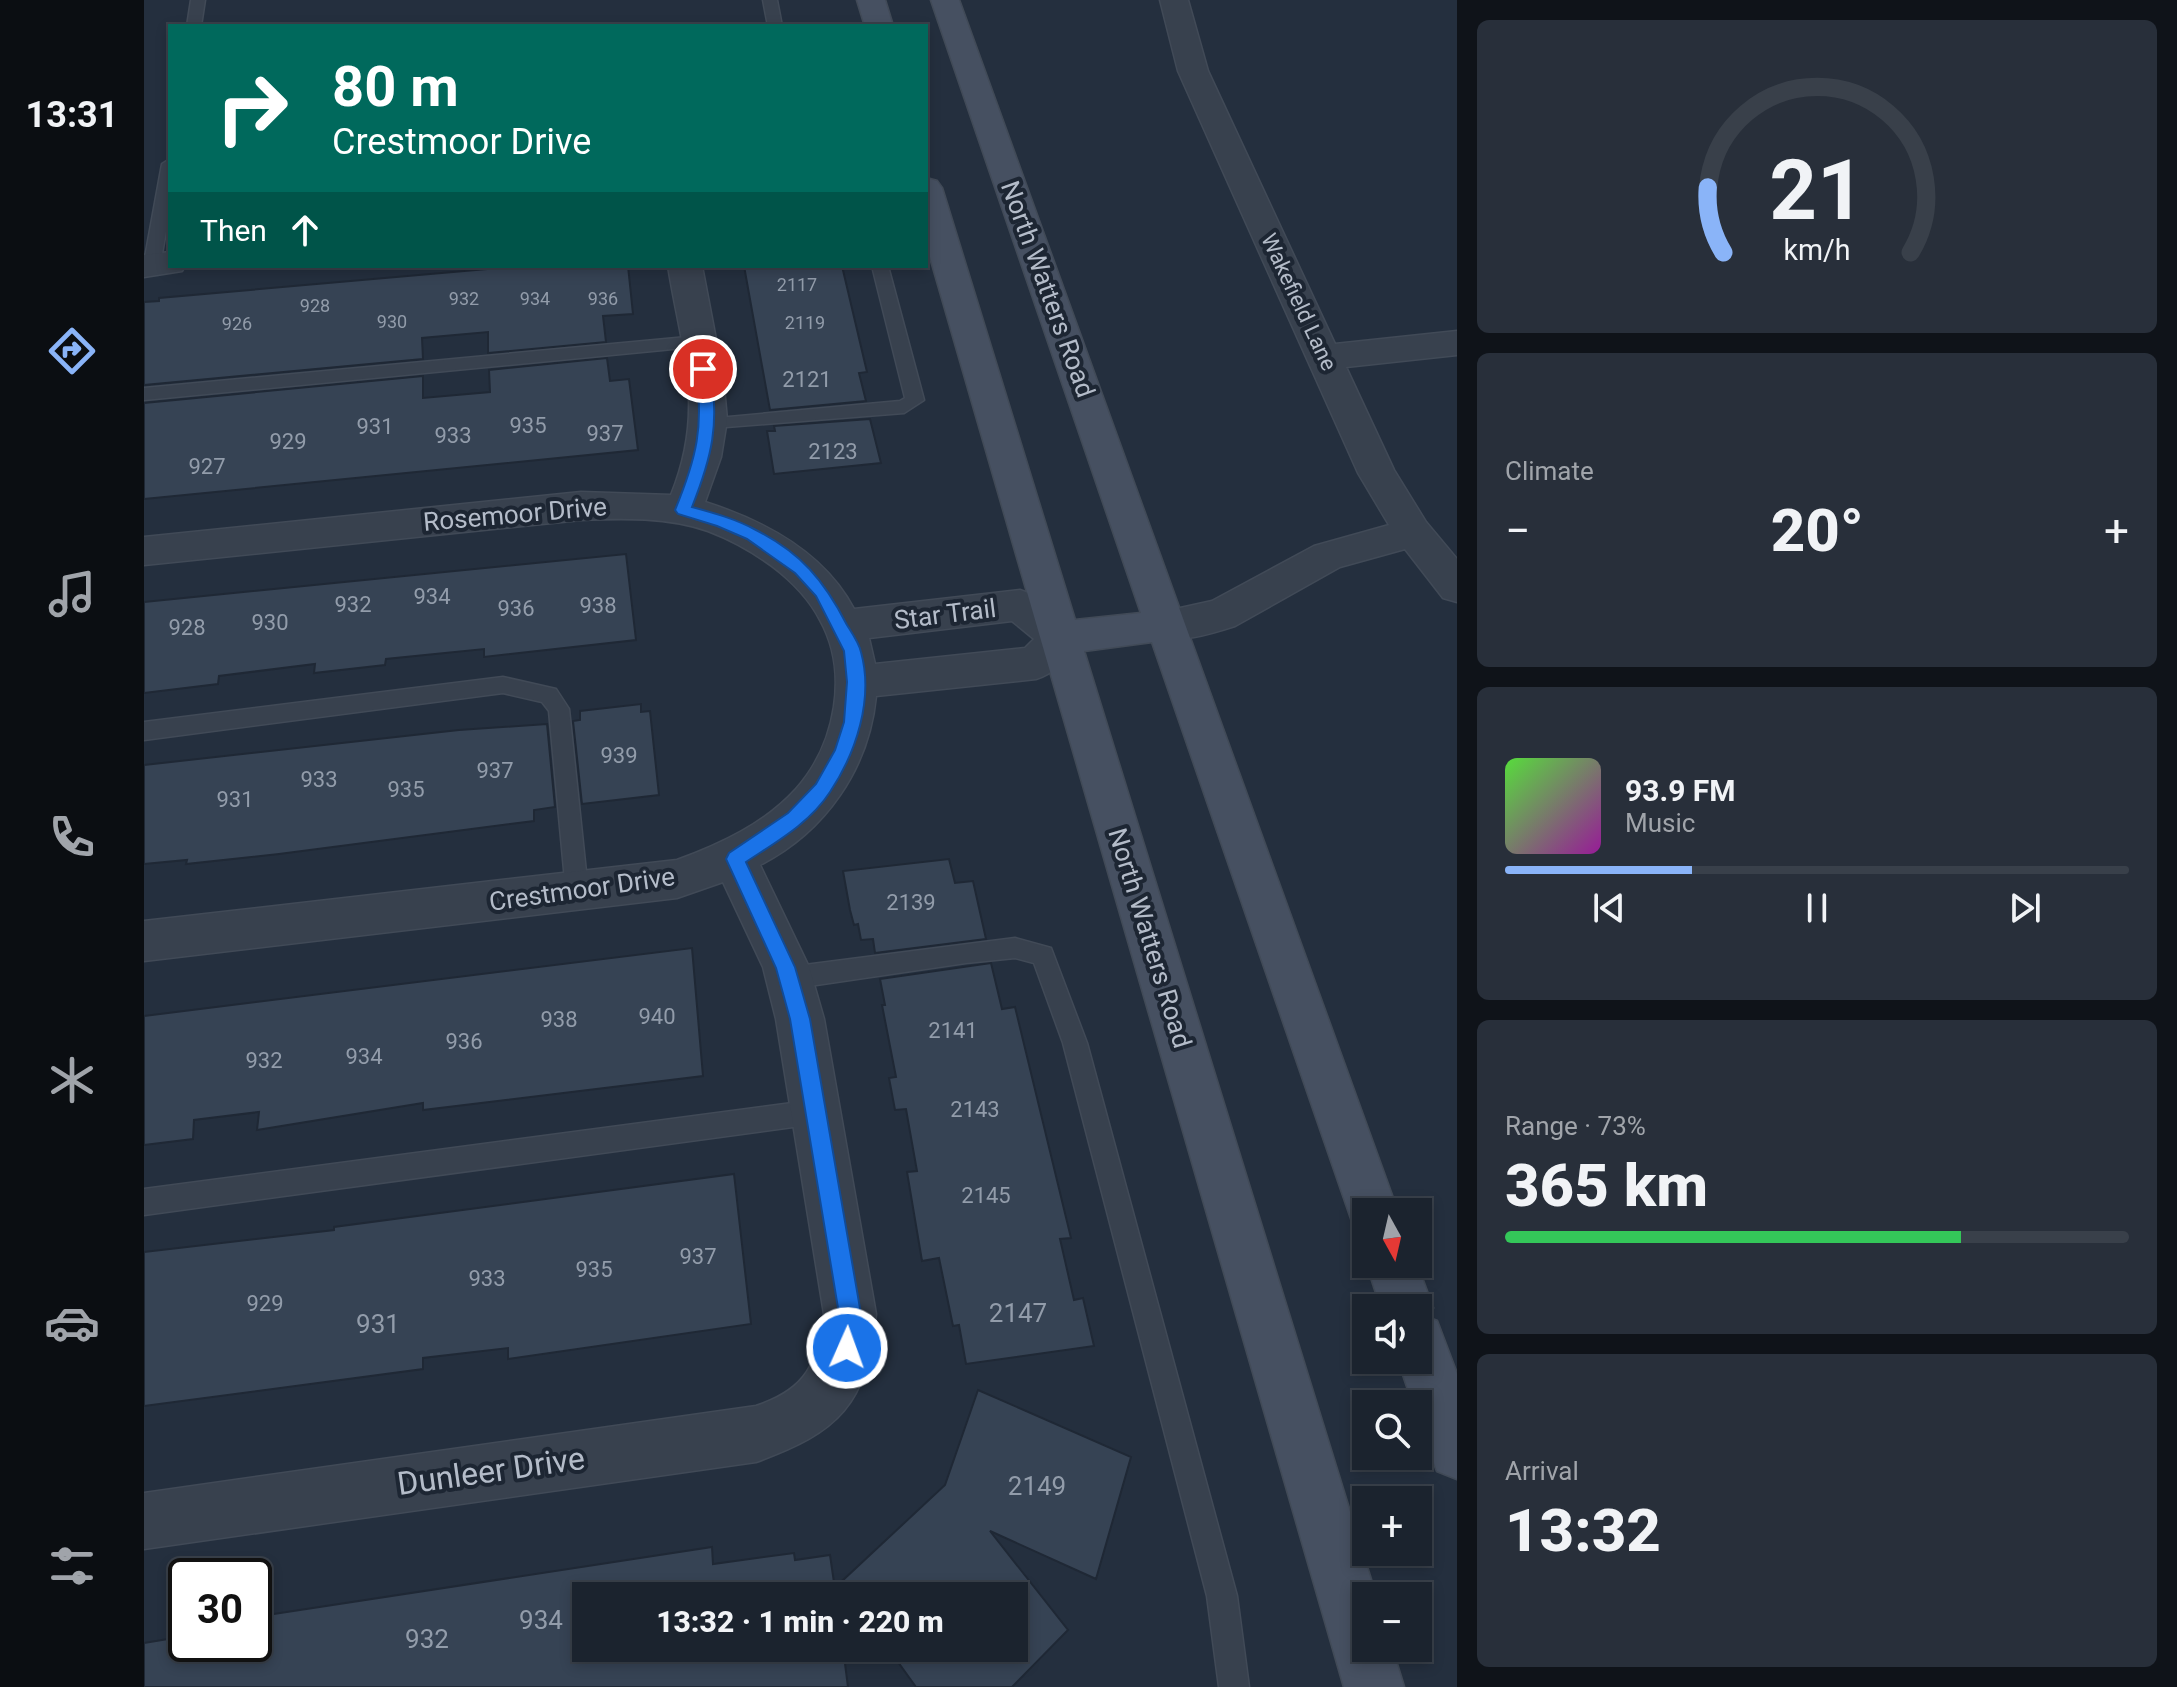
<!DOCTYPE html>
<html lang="en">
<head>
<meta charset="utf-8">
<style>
	:root { --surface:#1b232e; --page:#282f3a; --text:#f1f3f6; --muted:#a0a4aa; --line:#39404a; --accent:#8ab4f8 }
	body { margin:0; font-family:Roboto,sans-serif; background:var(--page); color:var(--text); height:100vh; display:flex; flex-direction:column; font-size:30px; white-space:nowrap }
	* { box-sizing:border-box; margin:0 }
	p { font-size:26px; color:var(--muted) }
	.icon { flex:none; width:44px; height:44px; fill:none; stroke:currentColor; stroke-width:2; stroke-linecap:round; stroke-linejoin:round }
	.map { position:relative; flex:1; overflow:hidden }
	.panel { display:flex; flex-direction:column; gap:20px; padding:20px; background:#0f1319; width:720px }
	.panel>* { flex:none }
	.hud { position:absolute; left:24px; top:24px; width:760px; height:244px; border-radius:0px; box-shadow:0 4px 12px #0003,0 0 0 2px var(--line); background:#00695c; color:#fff; overflow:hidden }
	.needle { width:52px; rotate:172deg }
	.buttons { position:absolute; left:1208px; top:1198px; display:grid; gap:16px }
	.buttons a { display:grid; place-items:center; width:80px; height:80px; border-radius:0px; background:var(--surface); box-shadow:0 4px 12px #0003,0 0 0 2px var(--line); font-size:40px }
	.speed { position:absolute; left:24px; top:1558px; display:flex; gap:16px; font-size:40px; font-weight:700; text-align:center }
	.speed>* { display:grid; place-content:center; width:104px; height:104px; border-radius:50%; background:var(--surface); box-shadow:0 4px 12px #0003,0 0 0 2px var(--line); line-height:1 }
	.speed .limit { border:4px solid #111; border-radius:12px; background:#fff; color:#111 }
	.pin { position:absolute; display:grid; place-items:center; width:68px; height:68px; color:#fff; margin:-34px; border:4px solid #fff; border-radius:50%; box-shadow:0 2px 8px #0007 }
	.me { position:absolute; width:88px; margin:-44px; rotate:2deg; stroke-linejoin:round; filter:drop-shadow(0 0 6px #0008) }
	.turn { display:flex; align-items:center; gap:28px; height:168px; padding:0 32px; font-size:36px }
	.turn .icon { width:104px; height:104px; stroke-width:2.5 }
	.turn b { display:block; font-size:56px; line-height:68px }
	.then { display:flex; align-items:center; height:76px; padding:0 32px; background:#0003; gap:16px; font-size:30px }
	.big { font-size:60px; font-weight:800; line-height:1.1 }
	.panel .card { flex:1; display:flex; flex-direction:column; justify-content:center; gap:12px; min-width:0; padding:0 28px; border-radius:12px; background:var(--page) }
	.panel .dial { align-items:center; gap:0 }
	.dial svg { height:208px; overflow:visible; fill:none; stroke:var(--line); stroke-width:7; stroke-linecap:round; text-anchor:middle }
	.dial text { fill:var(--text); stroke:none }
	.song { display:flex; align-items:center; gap:24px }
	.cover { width:96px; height:96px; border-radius:12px; background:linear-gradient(135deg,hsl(110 70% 55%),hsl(300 70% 35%)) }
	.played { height:8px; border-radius:4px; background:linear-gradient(90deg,var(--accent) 30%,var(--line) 30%) }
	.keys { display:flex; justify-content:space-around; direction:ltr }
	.heat { display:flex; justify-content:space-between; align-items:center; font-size:44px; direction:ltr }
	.charge { height:12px; border-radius:6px; background:linear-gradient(90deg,#34c759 73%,var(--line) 0) }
	.trip { position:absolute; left:428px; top:1582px; width:456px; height:80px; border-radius:0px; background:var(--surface); box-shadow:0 4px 12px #0003,0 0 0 2px var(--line); font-weight:800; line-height:80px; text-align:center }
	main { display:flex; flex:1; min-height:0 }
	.tab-bar { display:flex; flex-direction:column; width:144px; justify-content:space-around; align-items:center; background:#0b0e12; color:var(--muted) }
	.tab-bar .icon { width:56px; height:56px }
	.tab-bar .on { color:var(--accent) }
	.tab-bar b { font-size:36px; color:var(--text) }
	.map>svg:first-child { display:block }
</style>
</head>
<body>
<main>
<nav class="tab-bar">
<b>13:31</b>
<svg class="icon on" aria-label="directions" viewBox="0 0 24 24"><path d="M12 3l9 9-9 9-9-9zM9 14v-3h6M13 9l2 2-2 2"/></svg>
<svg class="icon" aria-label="music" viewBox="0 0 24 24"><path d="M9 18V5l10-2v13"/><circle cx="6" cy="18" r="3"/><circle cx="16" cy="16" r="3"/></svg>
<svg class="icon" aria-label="phone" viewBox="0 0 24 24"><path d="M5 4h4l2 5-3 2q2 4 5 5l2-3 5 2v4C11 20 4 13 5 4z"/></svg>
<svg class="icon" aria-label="climate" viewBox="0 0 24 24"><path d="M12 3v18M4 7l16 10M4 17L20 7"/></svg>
<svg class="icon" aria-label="car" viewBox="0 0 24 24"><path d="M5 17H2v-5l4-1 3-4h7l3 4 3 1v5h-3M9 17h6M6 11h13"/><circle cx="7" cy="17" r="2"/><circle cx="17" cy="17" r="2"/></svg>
<svg class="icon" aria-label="filters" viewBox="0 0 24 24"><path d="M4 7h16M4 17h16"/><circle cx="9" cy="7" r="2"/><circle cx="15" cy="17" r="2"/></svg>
</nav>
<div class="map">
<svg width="1313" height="1687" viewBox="0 0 1313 1687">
	<rect width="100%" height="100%" fill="#242f3e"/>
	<path fill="#364354" stroke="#1f2835" stroke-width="2" d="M377 266H484L489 314 459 316 462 342 344 353V332L278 338 279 359 0 385V302L15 301V298Z
		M600 266H698L723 372 715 373 722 401 626 410Z
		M463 358 466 381 485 379 494 450 0 499V403L279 376V398L346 392 345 370Z
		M726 419 737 463 630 474 623 431H631L630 426Z
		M482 554 492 640 340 657V649L242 659 241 665 170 673 171 664 75 676 74 684 0 693V602Z
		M497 704V712L506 711 515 795 438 804 429 721 436 720V711Z
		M403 724 411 807 390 810V821L135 854 42 864 43 860 0 864V765L315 730Z
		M805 859 811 883 829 881 842 939 731 953 729 939 717 940 714 924 710 925 706 910 699 871Z
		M548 948 559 1076 279 1110V1103L113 1130 115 1112 50 1120 49 1139 0 1145V1016Z
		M847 963 858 1009 871 1007 927 1238 916 1239 930 1300 939 1298 950 1346 822 1364 815 1325 809 1326 795 1258 778 1261 763 1172 773 1171 762 1109 751 1110 745 1078 752 1077 738 1005H741L736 979Z
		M590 1174 607 1324 364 1359V1348L279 1358V1369L0 1406V1252L190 1230V1227Z
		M834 1390 987 1457 952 1579 846 1531 924 1630 868 1687H772L744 1648H870V1596H707L697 1582 801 1485Z
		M568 1547 569 1564 650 1553 651 1560 686 1555 692 1596H442V1648H699L704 1687H0V1643L42 1636V1644H110V1617Z"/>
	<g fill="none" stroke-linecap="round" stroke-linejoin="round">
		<g stroke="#414a57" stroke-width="3">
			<path id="service" d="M47 0H61L57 26H43Z
				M619 0H633L638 26H624Z
				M26 159V209L16 265 8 270 2 269 0 263 18 164Z
				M728 266H744L780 400 760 413 557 429 554 425 557 421 563 419 756 401 761 398Z
				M554 336 560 338 563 342 560 346 0 400V388Z
				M359 677 412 689 425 709 444 891 441 898 433 901 425 898 422 891 405 711 398 702 359 693 0 740V722Z
				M871 938 907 948 943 1043 1093 1596 1105 1687H1075L1063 1596 919 1043 890 963 871 958 822 963 645 989 637 985 633 978 637 971 645 967Z
				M671 1100 680 1104 683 1112 680 1120 671 1124 0 1215V1189Z"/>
		</g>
		<g stroke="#414a57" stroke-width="3">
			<path id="minor" d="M1016 0H1044L1064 71 1191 344 1313 331V355L1202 367 1250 470 1282 522 1313 559V602L1299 598 1261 549 1196 567 1091 626C1066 634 1034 644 1009 636L1003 625 1009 614 1068 601 1170 546 1245 525 1214 473 1034 71Z
				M26 252V266H41L38 271 0 277V255Z
				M524 266H558L579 376 583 420 577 457 561 502C621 521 680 552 710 609L876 590C898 597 925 617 936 638 926 656 912 673 892 679L732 696C725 769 681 832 616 865L665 967 680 1019 732 1314C723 1405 695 1432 612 1462L0 1549V1493L612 1406C663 1389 673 1364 680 1314L632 1019 619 967 579 882 533 898 0 961V921L533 860C577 844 620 824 652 789 692 744 705 672 676 620 655 579 606 547 564 531 524 517 478 518 437 520L0 565V537L437 492 527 495C562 408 538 353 524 266ZM868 621 890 639 881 648 731 664 725 638Z"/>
		</g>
		<g stroke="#414a57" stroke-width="3">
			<path id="secondary" d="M713 0H741L749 26H721Z
				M787 0H815L1254 1212H1222V1234L1211 1230 1008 642 940 651 1232 1596H1222V1648H1248L1260 1687H1200L782 243V178L793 181 798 188 931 620 997 613Z
				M1222 1262 1273 1264 1289 1308 1285 1318 1293 1321 1313 1374V1479L1293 1471 1274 1418V1404H1269L1254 1360H1274V1308H1237Z"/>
		</g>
		<use href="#service" fill="#38414e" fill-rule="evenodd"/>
		<use href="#minor" fill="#38414e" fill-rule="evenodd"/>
		<use href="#secondary" fill="#465061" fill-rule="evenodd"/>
	</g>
	<path fill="#1a73e8" stroke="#114b97" stroke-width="2" d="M559 364 566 369C576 423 568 457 548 507 570 513 592 519 612 530 657 553 680 580 703 625 708 633 715 643 717 652 730 699 712 753 686 792 666 823 632 842 602 862L651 967 666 1019 717 1314 711 1356 703 1359 696 1356 692 1348 695 1314 646 1019 632 968 582 859 585 853 644 813 672 784 691 750 700 722 703 682 700 651 672 596 651 573 603 539 573 526 534 514 531 510C552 459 561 425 551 369Z"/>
	<g text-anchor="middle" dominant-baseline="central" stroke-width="8" stroke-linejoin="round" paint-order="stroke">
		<g font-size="18" fill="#929caa">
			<text x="653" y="284">2117</text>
			<text x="320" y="298">932</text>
			<text x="391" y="298">934</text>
			<text x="459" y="298">936</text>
			<text x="171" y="305">928</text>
			<text x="248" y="321">930</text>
			<text x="661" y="322">2119</text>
			<text x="93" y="323">926</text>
		</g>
		<g font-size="22" fill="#b4bcc9" stroke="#1d2633">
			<text transform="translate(1155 302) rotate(65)">Wakefield Lane</text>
		</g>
		<g font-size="22" fill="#929caa">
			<text x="663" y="379">2121</text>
			<text x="384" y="425">935</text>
			<text x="231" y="426">931</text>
			<text x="461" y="433">937</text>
			<text x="309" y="435">933</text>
			<text x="144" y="441">929</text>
			<text x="689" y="451">2123</text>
			<text x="63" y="466">927</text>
			<text x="288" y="596">934</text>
			<text x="209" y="604">932</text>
			<text x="454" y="605">938</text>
			<text x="372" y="608">936</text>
			<text x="126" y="622">930</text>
			<text x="43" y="627">928</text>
			<text x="475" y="755">939</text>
			<text x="351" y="770">937</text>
			<text x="175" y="779">933</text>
			<text x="262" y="789">935</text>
			<text x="91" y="799">931</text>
			<text x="767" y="902">2139</text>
			<text x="513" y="1016">940</text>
			<text x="415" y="1019">938</text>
			<text x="809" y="1030">2141</text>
			<text x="320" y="1041">936</text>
			<text x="220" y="1056">934</text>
			<text x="120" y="1060">932</text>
			<text x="831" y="1109">2143</text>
			<text x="842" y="1195">2145</text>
			<text x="554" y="1256">937</text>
			<text x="450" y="1269">935</text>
			<text x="343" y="1278">933</text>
			<text x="121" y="1303">929</text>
		</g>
		<g font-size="26" fill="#b4bcc9" stroke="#1d2633">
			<text transform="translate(904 289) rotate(70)">North Watters Road</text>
			<text transform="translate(371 514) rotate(-5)">Rosemoor Drive</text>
			<text transform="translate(801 614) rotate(-7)">Star Trail</text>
			<text transform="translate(438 889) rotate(-8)">Crestmoor Drive</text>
			<text transform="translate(1006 938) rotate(73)">North Watters Road</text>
		</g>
		<g font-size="26" fill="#929caa">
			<text x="874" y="1313">2147</text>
			<text x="234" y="1324">931</text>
			<text x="893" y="1486">2149</text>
			<text x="397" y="1620">934</text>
			<text x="283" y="1639">932</text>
		</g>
		<g font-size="32" fill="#b4bcc9" stroke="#1d2633">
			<text transform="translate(347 1471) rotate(-8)">Dunleer Drive</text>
		</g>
	</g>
</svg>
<div class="buttons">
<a><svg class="needle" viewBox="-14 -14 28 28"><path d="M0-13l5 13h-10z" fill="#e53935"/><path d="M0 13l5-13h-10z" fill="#a0a4aa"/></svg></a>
<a><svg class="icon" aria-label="sound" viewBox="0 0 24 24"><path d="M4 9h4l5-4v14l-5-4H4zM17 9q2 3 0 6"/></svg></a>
<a><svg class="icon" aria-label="search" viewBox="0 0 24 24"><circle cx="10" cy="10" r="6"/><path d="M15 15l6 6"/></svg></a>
<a>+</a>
<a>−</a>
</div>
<div class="speed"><div class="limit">30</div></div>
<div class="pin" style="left:559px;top:369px;background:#d93025"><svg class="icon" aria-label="arrive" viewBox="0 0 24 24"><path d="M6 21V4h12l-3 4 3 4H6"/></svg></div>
<svg class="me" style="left:703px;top:1348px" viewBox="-20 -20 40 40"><circle r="17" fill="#1a73e8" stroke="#fff" stroke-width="3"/><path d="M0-11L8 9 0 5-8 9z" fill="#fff"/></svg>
<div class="trip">13:32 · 1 min · 220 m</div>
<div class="hud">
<div class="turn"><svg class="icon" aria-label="right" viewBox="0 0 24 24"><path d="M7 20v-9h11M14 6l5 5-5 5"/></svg><div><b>80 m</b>Crestmoor Drive</div></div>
<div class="then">Then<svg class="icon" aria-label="ahead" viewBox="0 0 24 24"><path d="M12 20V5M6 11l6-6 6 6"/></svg></div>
</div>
</div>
<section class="panel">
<div class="card dial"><svg viewBox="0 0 100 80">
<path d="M14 69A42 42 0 1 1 86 69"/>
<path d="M14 69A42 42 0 0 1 8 44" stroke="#8ab4f8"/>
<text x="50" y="56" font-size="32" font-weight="700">21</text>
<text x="50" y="72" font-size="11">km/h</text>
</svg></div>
<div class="card"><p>Climate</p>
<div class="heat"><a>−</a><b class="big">20°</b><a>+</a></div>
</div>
<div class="card">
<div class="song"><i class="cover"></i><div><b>93.9 FM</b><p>Music</p></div></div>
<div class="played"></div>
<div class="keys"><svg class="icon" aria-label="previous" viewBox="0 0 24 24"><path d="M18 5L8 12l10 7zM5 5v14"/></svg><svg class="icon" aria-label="pause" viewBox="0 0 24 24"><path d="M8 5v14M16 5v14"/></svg><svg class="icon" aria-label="next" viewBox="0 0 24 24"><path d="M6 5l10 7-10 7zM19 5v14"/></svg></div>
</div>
<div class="card"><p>Range · 73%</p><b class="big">365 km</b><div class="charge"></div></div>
<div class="card"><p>Arrival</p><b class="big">13:32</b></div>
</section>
</main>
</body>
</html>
